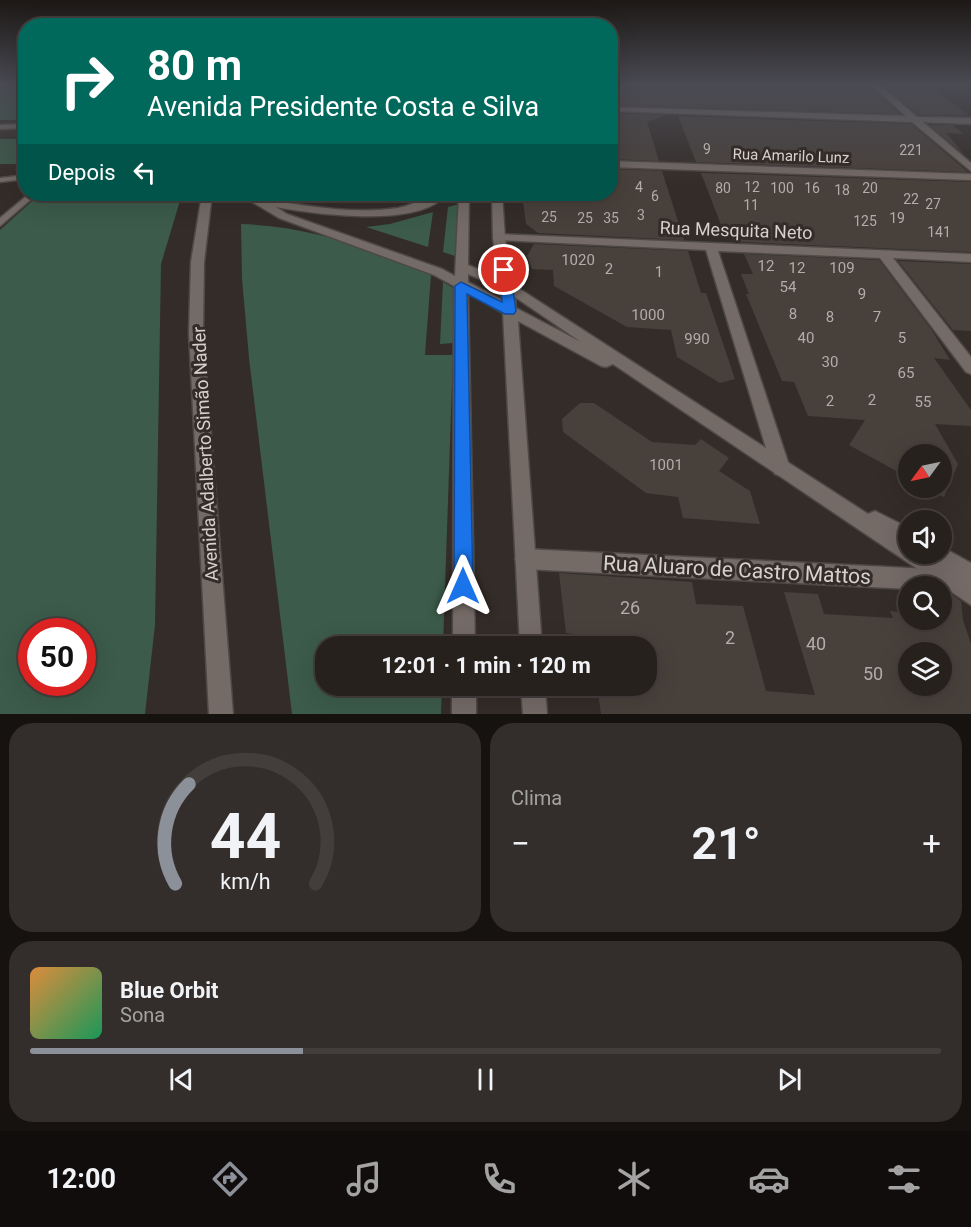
<!DOCTYPE html>
<html lang="pt">
<head>
<meta charset="utf-8">
<style>
	:root { --surface:#27211e; --page:#332e2b; --text:#f1f3f6; --muted:#a4a3a4; --line:#433e3c; --accent:#8c9099 }
	body { margin:0; font-family:Roboto,sans-serif; background:var(--page); color:var(--text); height:100vh; display:flex; flex-direction:column; font-size:22px; white-space:nowrap }
	* { box-sizing:border-box; margin:0 }
	p { font-size:20px; color:var(--muted) }
	.icon { flex:none; width:33px; height:33px; fill:none; stroke:currentColor; stroke-width:2; stroke-linecap:round; stroke-linejoin:round }
	.map { position:relative; height:714px; overflow:hidden }
	.details { display:flex; flex-direction:column; gap:9px; padding:9px; background:#151210; flex:1 }
	.details>* { flex:none }
	.guide { position:absolute; left:18px; top:18px; width:600px; height:183px; border-radius:24px; box-shadow:0 6px 24px #0002,0 0 0 2px var(--line); background:#00695c; color:#fff; overflow:hidden }
	.needle { width:39px; rotate:237deg }
	.controls { position:absolute; left:898px; top:444px; display:grid; gap:12px }
	.controls a { display:grid; place-items:center; width:54px; height:54px; border-radius:50%; background:var(--surface); box-shadow:0 6px 24px #0002,0 0 0 2px var(--line); font-size:30px }
	.speed { position:absolute; left:18px; top:618px; display:flex; gap:12px; font-size:30px; font-weight:700; text-align:center }
	.speed>* { display:grid; place-content:center; width:78px; height:78px; border-radius:50%; background:var(--surface); box-shadow:0 6px 24px #0002,0 0 0 2px var(--line); line-height:1 }
	.speed .limit { border:9px solid #d22; background:#fff; color:#111 }
	.pin { position:absolute; display:grid; place-items:center; width:51px; height:51px; color:#fff; margin:-26px; border:3px solid #fff; border-radius:50%; box-shadow:0 2px 6px #0007 }
	.me { position:absolute; width:66px; margin:-33px; rotate:0deg; stroke-linejoin:round; filter:drop-shadow(0 0 4px #0008) }
	.turn { display:flex; align-items:center; gap:21px; height:126px; padding:0 30px; font-size:27px }
	.turn .icon { width:78px; height:78px; stroke-width:2.5 }
	.turn b { display:block; font-size:42px; line-height:51px }
	.then { display:flex; align-items:center; height:57px; padding:0 30px; background:#0003; gap:12px; font-size:22px }
	.big { font-size:45px; font-weight:700; line-height:1.1 }
	.details .widget { flex:1; display:flex; flex-direction:column; justify-content:center; gap:9px; min-width:0; padding:0 21px; border-radius:24px; background:var(--page) }
	.details .dial { align-items:center; gap:0 }
	.dial svg { height:156px; overflow:visible; fill:none; stroke:var(--line); stroke-width:7; stroke-linecap:round; text-anchor:middle }
	.dial text { fill:var(--text); stroke:none }
	.song { display:flex; align-items:center; gap:18px }
	.cover { width:72px; height:72px; border-radius:9px; background:linear-gradient(135deg,hsl(30 70% 55%),hsl(150 70% 35%)) }
	.played { height:6px; border-radius:3px; background:linear-gradient(90deg,var(--accent) 30%,var(--line) 30%) }
	.keys { display:flex; justify-content:space-around; direction:ltr }
	.heat { display:flex; justify-content:space-between; align-items:center; font-size:33px; direction:ltr }
	.details .tiles { flex:1; display:grid; gap:9px; grid-template-columns:1fr 1fr }
	.widget:last-child { grid-column:span 2 }
	.trip { position:absolute; left:315px; top:636px; width:342px; height:60px; border-radius:24px; background:var(--surface); box-shadow:0 6px 24px #0002,0 0 0 2px var(--line); font-weight:700; line-height:60px; text-align:center }
	.tabs { display:flex; height:96px; justify-content:space-around; align-items:center; background:#100d0c; color:var(--muted) }
	.tabs .icon { width:42px; height:42px }
	.tabs .selected { color:var(--accent) }
	.tabs b { font-size:27px; color:var(--text) }
	.map>svg:first-child { display:block }
</style>
</head>
<body>
<div class="map">
<svg width="971" height="714" viewBox="0 0 971 714">
	<rect width="100%" height="100%" fill="#342c28"/>
	<path fill="#3c5b4a" fill-rule="evenodd" d="M0 84H25V120H0Z
		M0 139H25V170H15L20 164H0Z
		M40 194H182L161 264 155 625 145 714H0V230ZM32 632H82V682H32Z
		M459 204 455 256 443 252 448 207Z
		M433 212 428 247 366 227 390 224Z
		M241 224C307 226 371 247 431 275L425 355H453L443 646H326V686H442L441 714H292L249 358 242 279Z
		M443 282 455 289 453 343 440 344Z"/>
	<path fill="#48403b" fill-rule="evenodd" d="M610 84H868L900 114 610 105Z
		M883 84H928L969 115H918Z
		M610 113 666 115 647 122 659 161 610 159V140H613Z
		M678 116 911 124 968 172 696 162Z
		M929 125H953L964 134 946 133 964 154Z
		M610 169 662 171 684 240 538 233 526 224 522 194H610Z
		M701 173 971 182V252L738 242 733 230H723Z
		M534 244 688 251 701 293H706L735 379 720 383 677 357 671 330 627 327 554 286 553 270 532 269 527 256Z
		M744 254 879 260 931 329 950 360 934 358 971 410V426L935 424 958 464 944 497 927 488H942V454H909V478L849 445 865 420 808 416 794 382 782 381 746 294H749L741 274H753Z
		M898 261 971 264V331L953 330Z
		M580 403H594L652 442 695 445 701 439 729 458 719 471 750 491 760 524 683 518 678 497 646 493 563 432 562 419Z
		M559 573 692 582 696 604 743 606 766 691 815 695 784 592 818 594 824 614 893 618 890 611 909 613V620H942V593L948 592 961 601 963 620 971 644V714H601L597 686H646V646H592L590 636 566 633ZM909 652H942V686H909Z"/>
	<g fill="none" stroke-linecap="round" stroke-linejoin="round">
		<g stroke="#4f4946" stroke-width="3">
			<path id="lane" d="M26 124V128L0 129V125Z
				M26 175V179L0 182V178Z
				M29 194H37L0 226V218Z"/>
		</g>
		<g stroke="#4f4946" stroke-width="3">
			<path id="street" d="M870 84H879L917 117 971 118V124L923 122 971 163V171L912 122 610 111V107L906 116Z
				M610 161 971 174V180L610 167Z
				M499 234 971 254V262L893 258 971 357V374L966 372 880 258 718 251 790 468 787 474 781 476 775 474 772 468 706 250 495 240 493 238Z
				M525 549 950 570 957 574 961 581 957 588 942 591V586H909V589L525 569 518 566 515 559 518 552Z"/>
		</g>
		<g stroke="#4f4946" stroke-width="3">
			<path id="secondary" d="M202 194H212L204 262 203 333 233 714H209L189 333 191 262Z
				M239 194H251L265 201 269 200C312 207 355 214 398 208 415 205 429 194 446 194 421 229 314 214 276 207L287 214 442 269 455 276 459 194H469L468 265 499 278 493 238 492 194H502L505 238 512 284 868 514 875 511 909 528V554H942V547L971 563V605L613 364 606 367 601 366 518 321 542 646H520L503 313 468 293 475 646H453L454 286 434 275 279 218ZM468 274 500 288 502 300 468 282ZM515 297 581 342 516 308Z
				M452 686H476V714H452Z
				M521 686H545L547 714H523Z"/>
		</g>
		<use href="#lane" fill="#746a66" fill-rule="evenodd"/>
		<use href="#street" fill="#746a66" fill-rule="evenodd"/>
		<use href="#secondary" fill="#746a66" fill-rule="evenodd"/>
	</g>
	<linearGradient id="sky" x2="0" y2="1"><stop stop-color="#1d1816"/><stop offset="0.46" stop-color="#4a4b53"/><stop offset="1" stop-color="#4a4b53" stop-opacity="0"/></linearGradient>
	<rect width="971" height="184" fill="url(#sky)"/>
	<path fill="#1a73e8" stroke="#114b97" stroke-width="1.5" d="M504 267 510 270 516 311 514 314H505L467 294 473 586 470 593 463 596 457 593 454 586 455 286 461 282 465 284 502 302 499 270Z"/>
	<g text-anchor="middle" dominant-baseline="central" stroke-width="6" stroke-linejoin="round" paint-order="stroke">
		<g font-size="14" fill="#b2ada9">
			<text x="707" y="149">9</text>
			<text x="911" y="150">221</text>
			<text x="639" y="187">4</text>
			<text x="752" y="187">12</text>
			<text x="723" y="188">80</text>
			<text x="782" y="188">100</text>
			<text x="812" y="188">16</text>
			<text x="870" y="188">20</text>
			<text x="842" y="190">18</text>
			<text x="655" y="196">6</text>
			<text x="911" y="199">22</text>
			<text x="933" y="204">27</text>
			<text x="751" y="205">11</text>
			<text x="641" y="215">3</text>
			<text x="549" y="217">25</text>
			<text x="585" y="218">25</text>
			<text x="611" y="218">35</text>
			<text x="897" y="218">19</text>
			<text x="865" y="221">125</text>
			<text x="939" y="232">141</text>
		</g>
		<g font-size="15" fill="#d6d1ce" stroke="#342c28">
			<text transform="translate(791 156) rotate(2)">Rua Amarilo Lunz</text>
		</g>
		<g font-size="15" fill="#b2ada9">
			<text x="578" y="260">1020</text>
			<text x="766" y="266">12</text>
			<text x="797" y="268">12</text>
			<text x="842" y="268">109</text>
			<text x="609" y="269">2</text>
			<text x="659" y="272">1</text>
			<text x="788" y="287">54</text>
			<text x="862" y="294">9</text>
			<text x="793" y="314">8</text>
			<text x="648" y="315">1000</text>
			<text x="830" y="317">8</text>
			<text x="877" y="317">7</text>
			<text x="806" y="338">40</text>
			<text x="902" y="338">5</text>
			<text x="697" y="339">990</text>
			<text x="830" y="362">30</text>
			<text x="906" y="373">65</text>
			<text x="872" y="400">2</text>
			<text x="830" y="401">2</text>
			<text x="923" y="402">55</text>
			<text x="666" y="465">1001</text>
		</g>
		<g font-size="18" fill="#d6d1ce" stroke="#342c28">
			<text transform="translate(736 230) rotate(2)">Rua Mesquita Neto</text>
			<text transform="translate(205 454) rotate(-93)">Avenida Adalberto Simão Nader</text>
		</g>
		<g font-size="18" fill="#b2ada9">
			<text x="630" y="607">26</text>
			<text x="730" y="637">2</text>
			<text x="816" y="643">40</text>
			<text x="873" y="673">50</text>
		</g>
		<g font-size="21" fill="#d6d1ce" stroke="#342c28">
			<text transform="translate(737 570) rotate(3)">Rua Aluaro de Castro Mattos</text>
		</g>
	</g>
</svg>
<div class="controls">
<a><svg class="needle" viewBox="-14 -14 28 28"><path d="M0-13l5 13h-10z" fill="#e53935"/><path d="M0 13l5-13h-10z" fill="#a4a3a4"/></svg></a>
<a><svg class="icon" aria-label="sound" viewBox="0 0 24 24"><path d="M4 9h4l5-4v14l-5-4H4zM17 9q2 3 0 6"/></svg></a>
<a><svg class="icon" aria-label="search" viewBox="0 0 24 24"><circle cx="10" cy="10" r="6"/><path d="M15 15l6 6"/></svg></a>
<a><svg class="icon" aria-label="layers" viewBox="0 0 24 24"><path d="M12 4l9 5-9 5-9-5zM3 14l9 5 9-5"/></svg></a>
</div>
<div class="speed"><div class="limit">50</div></div>
<div class="pin" style="left:504px;top:270px;background:#d93025"><svg class="icon" aria-label="arrive" viewBox="0 0 24 24"><path d="M6 21V4h12l-3 4 3 4H6"/></svg></div>
<svg class="me" style="left:463px;top:586px" viewBox="-20 -20 40 40"><path d="M0-17L14 15 0 8-14 15z" fill="#1a73e8" stroke="#fff" stroke-width="4"/></svg>
<div class="trip">12:01 · 1 min · 120 m</div>
<div class="guide">
<div class="turn"><svg class="icon" aria-label="right" viewBox="0 0 24 24"><path d="M7 20v-9h11M14 6l5 5-5 5"/></svg><div><b>80 m</b>Avenida Presidente Costa e Silva</div></div>
<div class="then">Depois<svg class="icon" aria-label="left" viewBox="0 0 24 24"><path d="M17 20v-9H6M10 6l-5 5 5 5"/></svg></div>
</div>
</div>
<section class="details">
<div class="tiles">
<div class="widget dial"><svg viewBox="0 0 100 80">
<path d="M14 69A42 42 0 1 1 86 69"/>
<path d="M14 69A42 42 0 0 1 21 18" stroke="#8c9099"/>
<text x="50" y="56" font-size="32" font-weight="700">44</text>
<text x="50" y="72" font-size="11">km/h</text>
</svg></div>
<div class="widget"><p>Clima</p>
<div class="heat"><a>−</a><b class="big">21°</b><a>+</a></div>
</div>
<div class="widget">
<div class="song"><i class="cover"></i><div><b>Blue Orbit</b><p>Sona</p></div></div>
<div class="played"></div>
<div class="keys"><svg class="icon" aria-label="previous" viewBox="0 0 24 24"><path d="M18 5L8 12l10 7zM5 5v14"/></svg><svg class="icon" aria-label="pause" viewBox="0 0 24 24"><path d="M8 5v14M16 5v14"/></svg><svg class="icon" aria-label="next" viewBox="0 0 24 24"><path d="M6 5l10 7-10 7zM19 5v14"/></svg></div>
</div>
</div>
</section>
<nav class="tabs">
<b>12:00</b>
<svg class="icon selected" aria-label="directions" viewBox="0 0 24 24"><path d="M12 3l9 9-9 9-9-9zM9 14v-3h6M13 9l2 2-2 2"/></svg>
<svg class="icon" aria-label="music" viewBox="0 0 24 24"><path d="M9 18V5l10-2v13"/><circle cx="6" cy="18" r="3"/><circle cx="16" cy="16" r="3"/></svg>
<svg class="icon" aria-label="phone" viewBox="0 0 24 24"><path d="M5 4h4l2 5-3 2q2 4 5 5l2-3 5 2v4C11 20 4 13 5 4z"/></svg>
<svg class="icon" aria-label="climate" viewBox="0 0 24 24"><path d="M12 3v18M4 7l16 10M4 17L20 7"/></svg>
<svg class="icon" aria-label="car" viewBox="0 0 24 24"><path d="M5 17H2v-5l4-1 3-4h7l3 4 3 1v5h-3M9 17h6M6 11h13"/><circle cx="7" cy="17" r="2"/><circle cx="17" cy="17" r="2"/></svg>
<svg class="icon" aria-label="filters" viewBox="0 0 24 24"><path d="M4 7h16M4 17h16"/><circle cx="9" cy="7" r="2"/><circle cx="15" cy="17" r="2"/></svg>
</nav>
</body>
</html>
